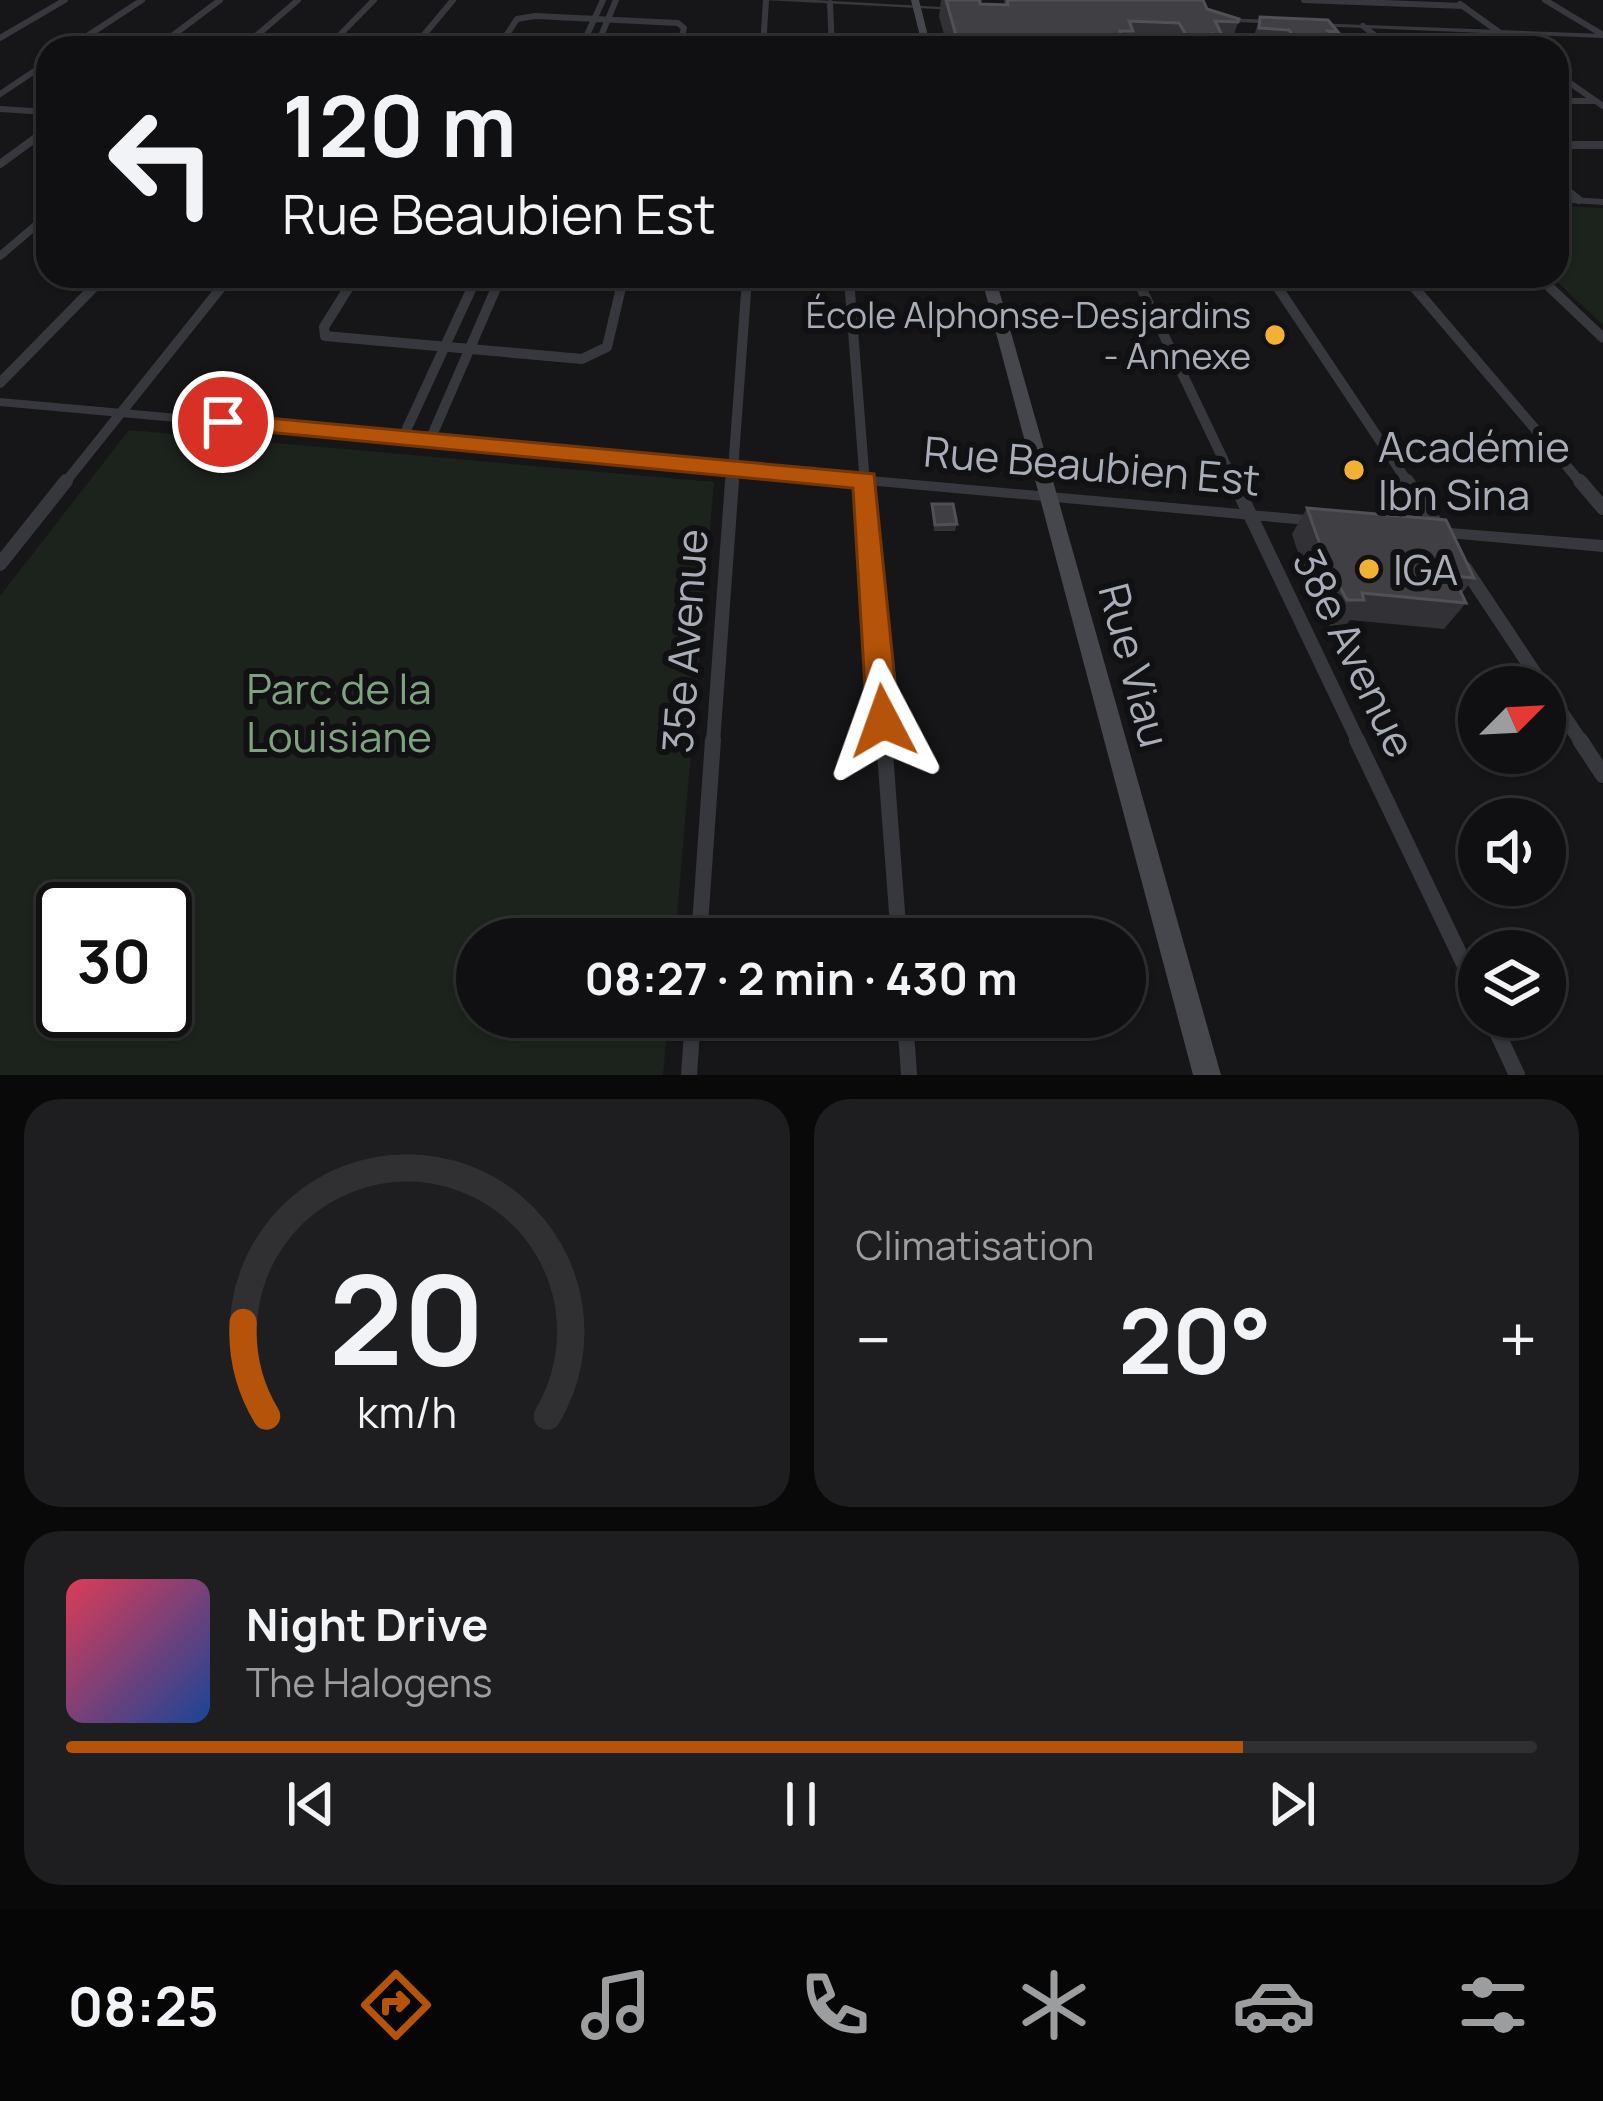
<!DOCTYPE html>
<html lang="fr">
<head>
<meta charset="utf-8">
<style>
	:root { --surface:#101012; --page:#1e1e20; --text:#f1f3f6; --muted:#9c9d9f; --line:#303032; --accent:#b45309 }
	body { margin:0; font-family:Manrope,sans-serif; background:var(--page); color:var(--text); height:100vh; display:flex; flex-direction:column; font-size:45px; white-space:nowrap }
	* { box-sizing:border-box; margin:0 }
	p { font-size:39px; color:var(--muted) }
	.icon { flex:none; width:66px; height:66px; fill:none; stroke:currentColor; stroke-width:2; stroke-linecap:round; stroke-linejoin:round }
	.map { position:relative; height:1075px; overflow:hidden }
	.sheet { display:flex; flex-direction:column; gap:24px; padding:24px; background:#09090a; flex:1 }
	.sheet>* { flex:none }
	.banner { position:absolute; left:36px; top:36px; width:1533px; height:252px; border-radius:36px; box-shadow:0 3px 9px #0004,0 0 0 3px var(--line); background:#101012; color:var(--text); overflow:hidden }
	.needle { width:78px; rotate:66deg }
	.buttons { position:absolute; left:1458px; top:666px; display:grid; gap:24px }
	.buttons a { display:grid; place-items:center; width:108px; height:108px; border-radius:50%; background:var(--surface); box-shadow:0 3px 9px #0004,0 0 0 3px var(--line); font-size:60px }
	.speed { position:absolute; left:36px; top:882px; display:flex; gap:24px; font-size:60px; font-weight:700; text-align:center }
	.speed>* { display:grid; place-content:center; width:156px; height:156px; border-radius:50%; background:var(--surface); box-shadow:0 3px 9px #0004,0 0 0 3px var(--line); line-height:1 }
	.speed .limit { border:6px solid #111; border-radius:18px; background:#fff; color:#111 }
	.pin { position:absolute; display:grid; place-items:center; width:102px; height:102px; color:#fff; margin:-51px; border:6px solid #fff; border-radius:50%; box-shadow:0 3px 12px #0007 }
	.me { position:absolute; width:132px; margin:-66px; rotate:356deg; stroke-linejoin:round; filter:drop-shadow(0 0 9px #0008) }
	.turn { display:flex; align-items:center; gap:42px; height:252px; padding:0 48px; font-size:54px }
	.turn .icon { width:156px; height:156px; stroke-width:2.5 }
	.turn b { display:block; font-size:84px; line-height:102px }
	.big { font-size:90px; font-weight:700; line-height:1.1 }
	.sheet .widget { flex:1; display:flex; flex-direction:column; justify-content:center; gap:18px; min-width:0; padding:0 42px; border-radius:36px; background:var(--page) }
	.sheet .dial { align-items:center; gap:0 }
	.dial svg { height:312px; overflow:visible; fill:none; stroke:var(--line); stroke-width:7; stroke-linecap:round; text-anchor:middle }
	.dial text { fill:var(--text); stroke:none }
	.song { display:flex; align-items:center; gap:36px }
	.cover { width:144px; height:144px; border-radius:18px; background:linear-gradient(135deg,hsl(350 70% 55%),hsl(220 70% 35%)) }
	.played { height:12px; border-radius:6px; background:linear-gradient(90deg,var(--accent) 80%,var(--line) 80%) }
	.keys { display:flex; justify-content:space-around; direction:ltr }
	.heat { display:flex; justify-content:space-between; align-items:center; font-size:66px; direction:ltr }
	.sheet .tiles { flex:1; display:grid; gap:24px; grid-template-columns:1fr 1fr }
	.widget:last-child { grid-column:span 2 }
	.trip { position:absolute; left:456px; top:918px; width:690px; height:120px; border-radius:60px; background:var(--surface); box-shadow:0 3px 9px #0004,0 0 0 3px var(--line); font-weight:700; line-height:120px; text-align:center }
	.menu { display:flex; height:192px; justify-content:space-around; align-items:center; background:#060607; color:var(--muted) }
	.menu .icon { width:84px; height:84px }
	.menu .on { color:var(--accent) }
	.menu b { font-size:54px; color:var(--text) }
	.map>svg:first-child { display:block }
</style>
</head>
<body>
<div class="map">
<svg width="1603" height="1075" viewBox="0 0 1603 1075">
	<rect width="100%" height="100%" fill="#161618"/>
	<path fill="#1c231d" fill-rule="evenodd" d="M1557 206 1603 208V325L1551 276H1557Z
		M129 430 714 482 675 939H477V1017H668L663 1075H0V596ZM63 909H165V1011H63Z"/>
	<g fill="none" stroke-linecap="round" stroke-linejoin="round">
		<path stroke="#37383d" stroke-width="6" d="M1304 0 1463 6
			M1545 0 1603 35
			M830 3 832 48
			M1460 4 1521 48
			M1363 26 1391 48
			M0 38 65 0
			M69 48 142 0
			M156 48 220 0
			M242 48 298 0
			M327 48 374 0
			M413 48 453 0
			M498 48 517 19 535 16 678 23 684 28 679 48
			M581 48 603 0
			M596 48 616 0
			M763 48 766 0
			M1557 74 1603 106
			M0 94 48 62
			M1557 101H1594"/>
		<path stroke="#37383d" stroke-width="8" d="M1557 145H1603
			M0 164 48 129
			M1557 183 1579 200
			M0 256 48 215
			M849 276V282
			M1136 276 1139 282
			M1270 276 1274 282
			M1405 276 1410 282
			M1538 276 1544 282
			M99 282 105 276
			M226 282 230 276
			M352 282 356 276
			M474 282 477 276
			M499 282 501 276
			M623 282 624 276
			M747 282V276"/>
		<path stroke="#37383d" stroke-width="10" d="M354 279 324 327 325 336 582 359 607 347 623 279
			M849 279 865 484
			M1137 279 1235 484
			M1272 279 1409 484
			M1407 279 1582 484
			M1541 279 1603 338
			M0 383 102 279
			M403 437 476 279
			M430 440 500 279
			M64 484 228 279
			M732 484 747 279"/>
		<path stroke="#37383d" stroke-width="14" d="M864 481 884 743
			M1234 481 1359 743
			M1407 481 1441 531
			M1580 481 1603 508
			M0 564 66 481
			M1465 568 1544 687
			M1545 688 1582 743
			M713 743 732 481"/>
		<path stroke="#37383d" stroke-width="16" d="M884 740 899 939
			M1357 740 1479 995
			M1580 740 1603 775
			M699 939 713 740
			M905 1017 909 1075
			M1490 1017 1517 1075
			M689 1075 693 1017"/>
		<path fill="#37383d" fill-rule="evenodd" d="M764 0H815L959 8 956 10Z
			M1217 18 1279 20 1283 22 1279 24 1219 21Z
			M1313 23 1603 34V38L1315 26Z
			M0 106 48 109V115L0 112Z
			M1557 196 1603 199V205L1557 202Z
			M0 398 1318 516 1325 521 1318 526 0 406Z
			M1437 527 1603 540V552L1437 537 1430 532Z"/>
		<path fill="#45474d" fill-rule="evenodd" d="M911 0H919L931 48H923Z
			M981 276H995L1221 1075H1193Z"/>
	</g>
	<path fill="#323236" d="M941 0H980V4L1004 5V0H1203L1207 9 1239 19 1230 48H948L939 17Z
		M1260 17 1338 32 1335 40 1341 48H1250Z
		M932 504 957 524 955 531H934Z
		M1307 508 1474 578 1462 593 1466 603 1444 629 1350 620 1345 626H1329L1310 590 1292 534Z"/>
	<path fill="#3f3f44" stroke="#4f5156" stroke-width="3" d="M946 0H980V4L1008 5 1007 0H1203L1207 9 1239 19 1238 22 1215 21 1222 35 1213 34 1220 48H1194L1179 23 1129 21 1133 31H1120L1123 42 1076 40 1077 45 958 42Z
		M1260 17 1328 20 1338 32 1328 31 1341 48H1301L1289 30 1259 28Z
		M932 504H953L957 524 935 525Z
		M1307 508 1446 520 1474 578 1453 576 1466 603 1362 593 1364 600H1347L1327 564Z"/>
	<path fill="#b45309" stroke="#753606" stroke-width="3" d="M223 414 874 474 899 721 895 731 883 735 872 731 867 721 853 488 214 427 211 422Z"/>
	<g fill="#f2b134" stroke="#111113" stroke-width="4.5">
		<circle cx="1275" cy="335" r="12"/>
		<circle cx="1354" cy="470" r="12"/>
		<circle cx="1369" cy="569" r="12"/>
	</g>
	<g text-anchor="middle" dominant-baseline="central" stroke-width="12" stroke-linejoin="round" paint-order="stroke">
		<g font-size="36" fill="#a8adb8" stroke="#111113" text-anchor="end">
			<text x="1251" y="314">École Alphonse-Desjardins<tspan x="1251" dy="41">- Annexe</tspan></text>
		</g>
		<g font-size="42" fill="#a8adb8" stroke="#111113" text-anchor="start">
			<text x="1378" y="446">Académie<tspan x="1378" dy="48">Ibn Sina</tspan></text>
			<text x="1393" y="569">IGA</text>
		</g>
		<g font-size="42" fill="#a8adb8" stroke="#111113">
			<text transform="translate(1092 465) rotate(5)">Rue Beaubien Est</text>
			<text transform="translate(684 641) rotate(-86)">35e Avenue</text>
			<text transform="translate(1355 653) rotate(64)">38e Avenue</text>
			<text transform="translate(1135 665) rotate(75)">Rue Viau</text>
		</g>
		<g font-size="42" fill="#7fa381" stroke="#111113">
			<text x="339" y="688">Parc de la<tspan x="339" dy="48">Louisiane</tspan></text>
		</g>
	</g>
</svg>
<div class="buttons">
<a><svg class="needle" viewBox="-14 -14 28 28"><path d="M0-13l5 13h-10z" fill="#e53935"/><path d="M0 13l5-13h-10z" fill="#9c9d9f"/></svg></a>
<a><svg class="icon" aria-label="sound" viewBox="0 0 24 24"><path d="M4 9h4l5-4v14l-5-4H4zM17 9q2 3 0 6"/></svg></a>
<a><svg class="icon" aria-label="layers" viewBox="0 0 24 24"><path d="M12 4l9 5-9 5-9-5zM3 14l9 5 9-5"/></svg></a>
</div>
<div class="speed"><div class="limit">30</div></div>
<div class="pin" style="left:223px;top:422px;background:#d93025"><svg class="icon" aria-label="arrive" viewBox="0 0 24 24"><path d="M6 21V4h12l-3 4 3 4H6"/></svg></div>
<svg class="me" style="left:883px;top:721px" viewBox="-20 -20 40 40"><path d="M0-17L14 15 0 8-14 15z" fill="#b45309" stroke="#fff" stroke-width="4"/></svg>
<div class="trip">08:27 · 2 min · 430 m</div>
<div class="banner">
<div class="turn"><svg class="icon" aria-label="left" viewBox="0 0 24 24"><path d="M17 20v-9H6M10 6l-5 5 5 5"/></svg><div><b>120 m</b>Rue Beaubien Est</div></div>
</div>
</div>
<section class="sheet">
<div class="tiles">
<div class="widget dial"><svg viewBox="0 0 100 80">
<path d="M14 69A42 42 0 1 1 86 69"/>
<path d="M14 69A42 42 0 0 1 8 45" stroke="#b45309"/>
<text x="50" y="56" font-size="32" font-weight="700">20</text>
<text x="50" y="72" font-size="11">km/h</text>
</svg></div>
<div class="widget"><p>Climatisation</p>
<div class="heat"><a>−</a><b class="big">20°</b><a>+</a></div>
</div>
<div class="widget">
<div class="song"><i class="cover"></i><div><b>Night Drive</b><p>The Halogens</p></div></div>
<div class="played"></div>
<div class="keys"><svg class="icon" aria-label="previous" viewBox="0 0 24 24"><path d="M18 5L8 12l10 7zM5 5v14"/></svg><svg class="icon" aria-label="pause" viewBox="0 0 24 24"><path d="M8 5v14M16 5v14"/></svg><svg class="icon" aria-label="next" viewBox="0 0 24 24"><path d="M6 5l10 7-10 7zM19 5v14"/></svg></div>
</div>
</div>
</section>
<nav class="menu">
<b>08:25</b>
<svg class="icon on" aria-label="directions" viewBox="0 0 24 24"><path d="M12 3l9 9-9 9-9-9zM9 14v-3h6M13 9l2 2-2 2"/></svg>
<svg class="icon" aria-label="music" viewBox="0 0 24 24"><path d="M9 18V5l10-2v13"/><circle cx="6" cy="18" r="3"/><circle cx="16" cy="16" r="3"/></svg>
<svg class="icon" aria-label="phone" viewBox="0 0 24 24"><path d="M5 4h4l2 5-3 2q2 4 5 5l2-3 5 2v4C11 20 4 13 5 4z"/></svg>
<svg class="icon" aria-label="climate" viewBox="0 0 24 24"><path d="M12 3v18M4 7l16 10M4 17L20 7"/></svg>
<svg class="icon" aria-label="car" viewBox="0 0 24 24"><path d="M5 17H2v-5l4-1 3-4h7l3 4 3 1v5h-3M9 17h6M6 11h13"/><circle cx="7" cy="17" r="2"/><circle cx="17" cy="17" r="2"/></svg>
<svg class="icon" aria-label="filters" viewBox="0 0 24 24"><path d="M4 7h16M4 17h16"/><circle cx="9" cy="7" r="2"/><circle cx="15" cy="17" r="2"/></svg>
</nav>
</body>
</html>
